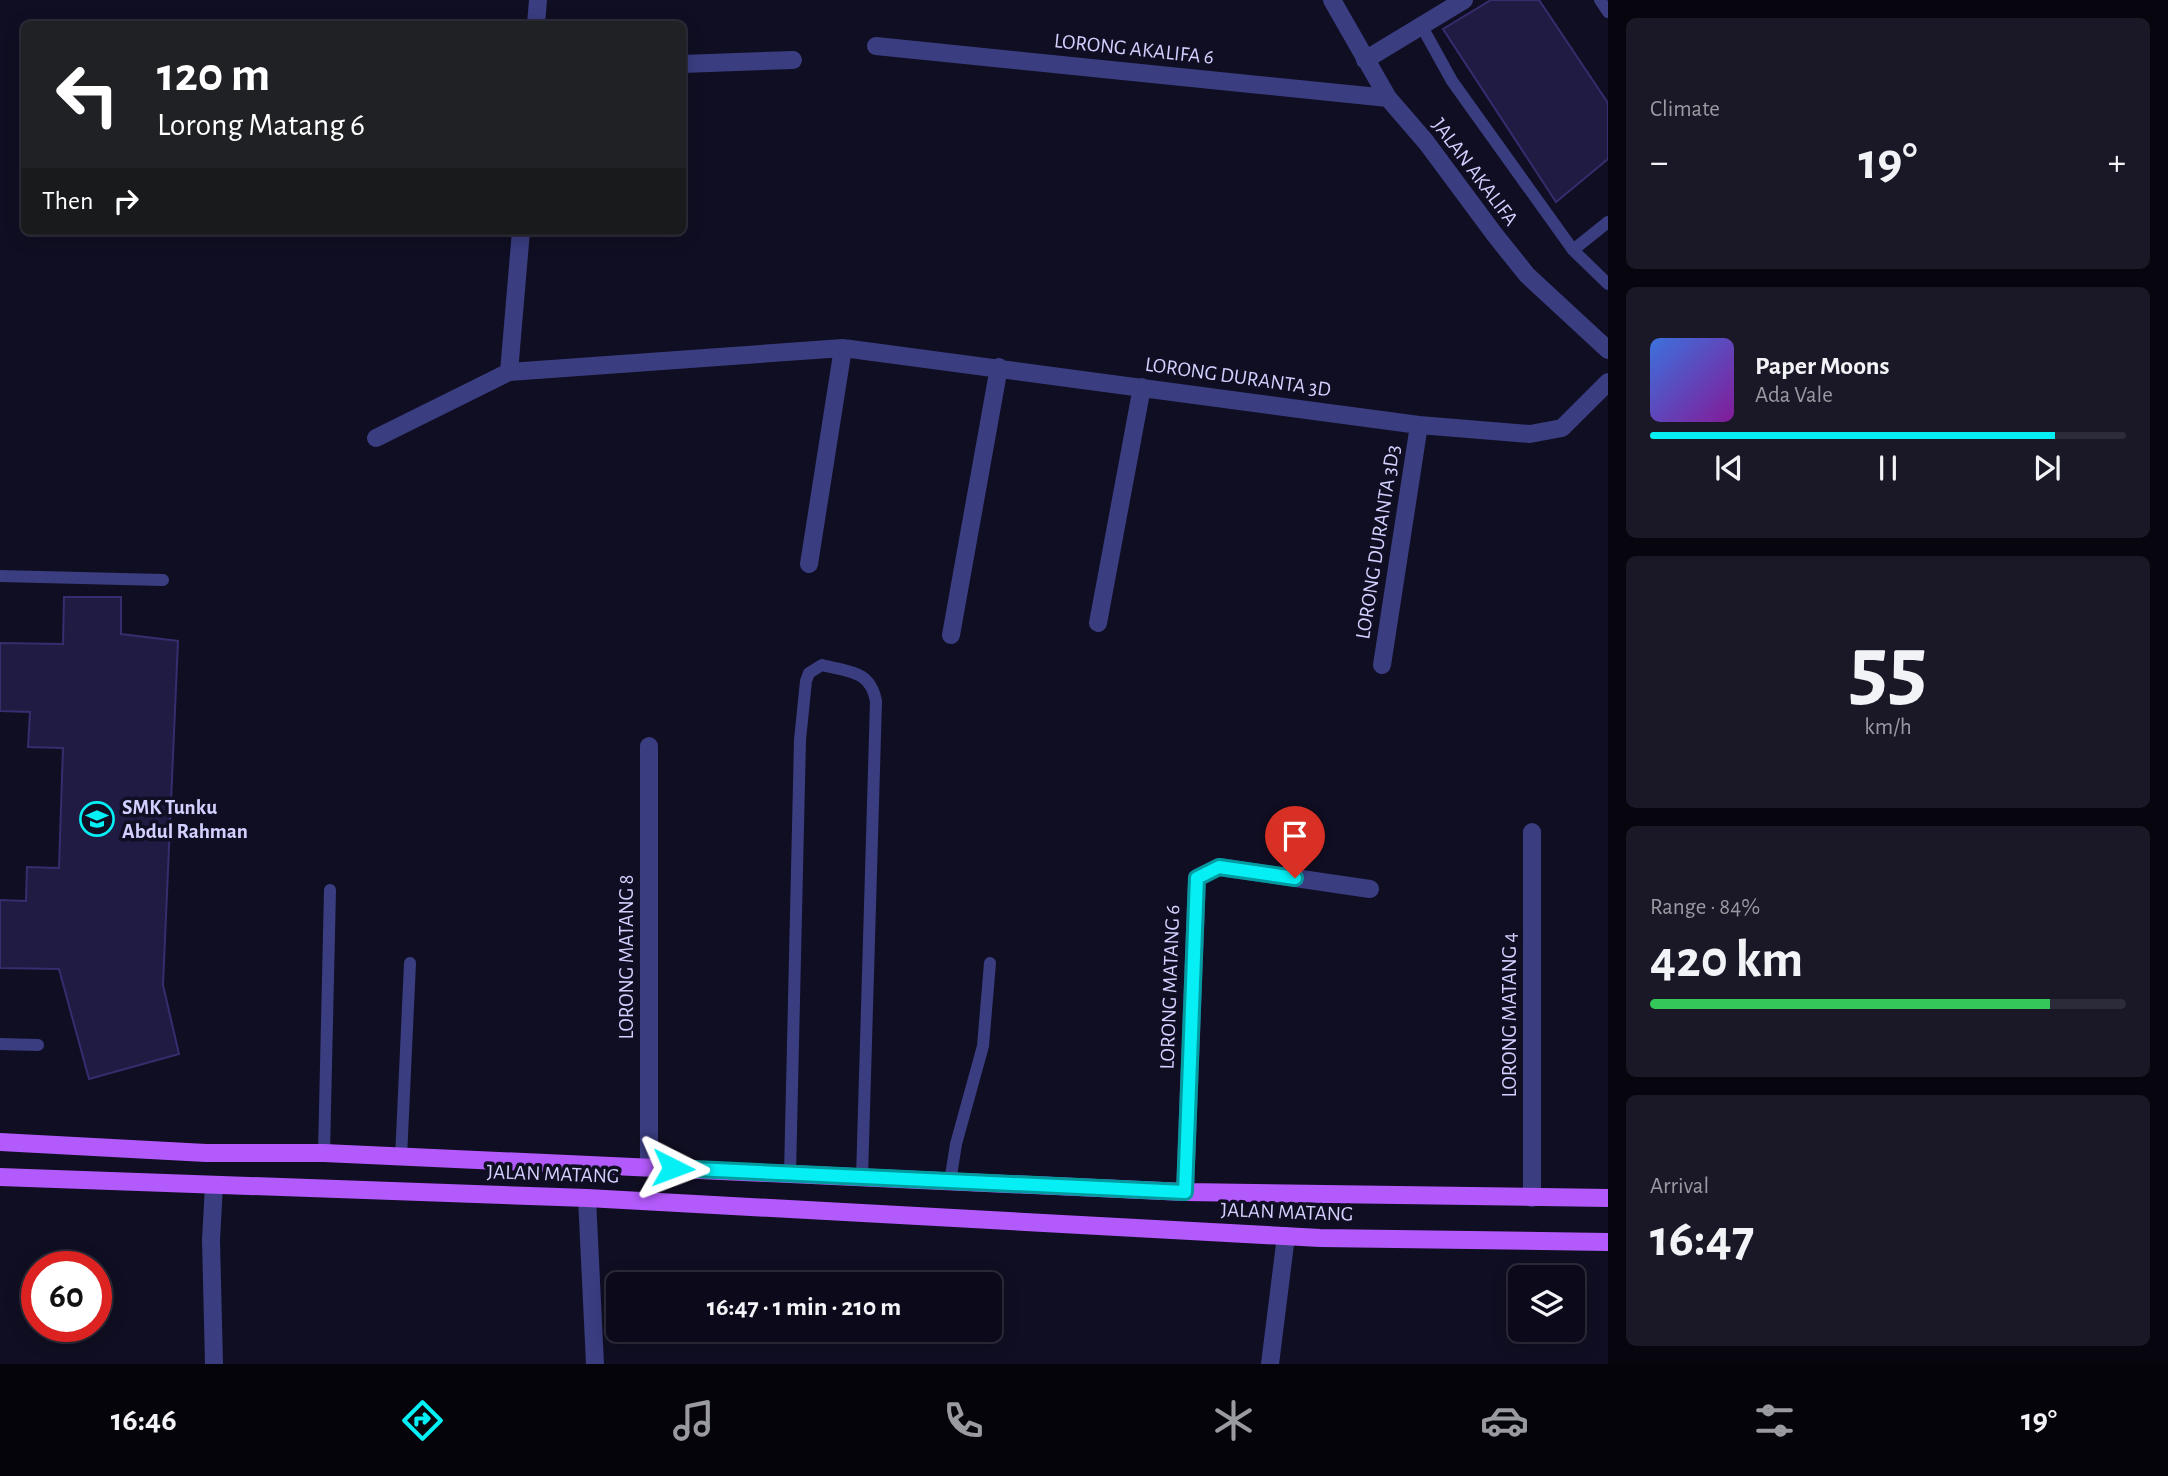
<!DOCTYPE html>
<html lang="en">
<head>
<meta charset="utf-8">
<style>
	:root { --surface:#0c0a1a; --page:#1a1827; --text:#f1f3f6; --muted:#9a9aa2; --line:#2c2b39; --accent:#05eff5 }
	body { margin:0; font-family:"Alegreya Sans",sans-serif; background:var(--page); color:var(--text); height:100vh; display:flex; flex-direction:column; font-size:26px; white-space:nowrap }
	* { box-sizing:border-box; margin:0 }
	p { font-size:23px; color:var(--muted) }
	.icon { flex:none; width:38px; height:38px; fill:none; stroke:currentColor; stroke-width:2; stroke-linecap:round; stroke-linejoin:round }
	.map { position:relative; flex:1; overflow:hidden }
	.sheet { display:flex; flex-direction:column; gap:18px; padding:18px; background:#07060e; width:560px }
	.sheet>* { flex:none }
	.banner { position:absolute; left:21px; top:21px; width:665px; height:214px; border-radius:10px; box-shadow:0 4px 18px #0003,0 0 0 2px var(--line); background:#202124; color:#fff; overflow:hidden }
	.controls { position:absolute; left:1508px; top:1265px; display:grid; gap:14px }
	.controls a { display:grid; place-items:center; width:77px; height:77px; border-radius:10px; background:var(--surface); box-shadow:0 4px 18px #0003,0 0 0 2px var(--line); font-size:35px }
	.speed { position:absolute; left:21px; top:1251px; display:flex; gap:14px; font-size:35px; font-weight:700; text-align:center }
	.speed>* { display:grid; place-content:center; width:91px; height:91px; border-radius:50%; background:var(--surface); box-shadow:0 4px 18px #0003,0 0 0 2px var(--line); line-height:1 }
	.speed .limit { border:10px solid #d22; background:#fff; color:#111 }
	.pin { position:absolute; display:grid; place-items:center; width:60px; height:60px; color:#fff; margin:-72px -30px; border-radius:50% 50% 50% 0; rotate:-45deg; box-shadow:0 0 7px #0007 }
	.pin .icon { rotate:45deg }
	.me { position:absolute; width:77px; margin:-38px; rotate:93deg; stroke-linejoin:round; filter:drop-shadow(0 0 5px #0008) }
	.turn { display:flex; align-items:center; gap:24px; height:147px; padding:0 21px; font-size:32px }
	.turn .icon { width:91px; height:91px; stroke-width:2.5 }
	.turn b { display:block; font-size:49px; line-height:60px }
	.then { display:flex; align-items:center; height:66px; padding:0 21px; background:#0003; gap:14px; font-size:26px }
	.big { font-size:52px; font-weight:700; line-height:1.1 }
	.sheet .card { flex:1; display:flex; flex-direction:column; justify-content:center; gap:10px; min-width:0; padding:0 24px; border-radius:10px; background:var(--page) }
	.sheet .dial { align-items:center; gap:0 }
	.dial b { font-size:91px; line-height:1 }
	.song { display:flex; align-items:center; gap:21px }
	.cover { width:84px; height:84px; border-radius:10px; background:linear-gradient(135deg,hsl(220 70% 55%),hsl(290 70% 35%)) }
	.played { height:7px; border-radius:4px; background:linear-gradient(90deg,var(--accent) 85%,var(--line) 85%) }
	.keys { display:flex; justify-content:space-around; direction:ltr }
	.heat { display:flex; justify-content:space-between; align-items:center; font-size:38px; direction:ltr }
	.charge { height:10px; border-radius:5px; background:linear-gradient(90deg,#34c759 84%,var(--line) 0) }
	.trip { position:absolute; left:606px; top:1272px; width:396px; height:70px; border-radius:10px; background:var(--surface); box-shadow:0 4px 18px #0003,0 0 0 2px var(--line); font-weight:700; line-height:70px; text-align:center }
	.menu { display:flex; height:112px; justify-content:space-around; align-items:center; background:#05040a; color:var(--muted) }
	.menu .icon { width:49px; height:49px }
	.menu .selected { color:var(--accent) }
	.menu b { font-size:32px; color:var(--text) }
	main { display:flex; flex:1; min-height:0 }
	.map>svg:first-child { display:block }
</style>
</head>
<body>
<main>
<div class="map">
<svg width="1608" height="1364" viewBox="0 0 1608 1364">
	<rect width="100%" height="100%" fill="#100e22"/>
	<path fill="#201b43" stroke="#352d6e" stroke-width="2" d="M1491 0H1539L1608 103V159L1556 202 1443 29Z
		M64 597H121V634L178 641 163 985 179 1054 89 1079 59 969 0 968V900L26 901 27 867 59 868 63 748 28 747 30 712 0 711V643L63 644Z"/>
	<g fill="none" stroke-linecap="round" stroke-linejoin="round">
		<path stroke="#3a3d80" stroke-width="12" d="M1600 0 1608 12
			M1421 25 1452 81 1573 250 1608 284
			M1573 250 1608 222
			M0 576 163 580
			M0 1044 38 1045
			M324 1153 330 890
			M401 1158 410 963
			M790 1174 800 740 806 681 809 673 822 665C849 672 870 670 876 701L862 1178
			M950 1182 956 1144 983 1046 990 963"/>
		<path stroke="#3a3d80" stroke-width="18" d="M1332 0 1388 98 1426 142 1495 235 1527 275 1608 350
			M536 24 538 0
			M876 46 1388 98
			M1365 60 1464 0
			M682 64 793 60
			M509 372 521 231
			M376 438 509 372 843 348 1419 425 1530 434 1562 428 1608 382
			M809 564 843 348
			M1098 623 1142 387
			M951 635 999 367
			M1382 665 1419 425
			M649 746V1167
			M1532 832V1198
			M214 1185 211 1240 214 1364
			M1185 1192 1197 878 1219 867 1370 889
			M587 1198 595 1364
			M1270 1364 1286 1236"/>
		<path stroke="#b35afc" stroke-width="18" d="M0 1142 206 1153H324L1185 1192 1608 1198
			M0 1177 587 1198 1320 1238 1608 1242"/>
	</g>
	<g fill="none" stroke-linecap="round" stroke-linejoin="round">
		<g stroke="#039b9f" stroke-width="18">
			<path id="route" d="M673 1168 1185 1192 1197 878 1219 867 1295 878"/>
		</g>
		<use href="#route" stroke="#05eff5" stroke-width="12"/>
	</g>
	<defs>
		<g id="school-ring" transform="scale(1.75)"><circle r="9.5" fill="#100e22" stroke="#05eff5" stroke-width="1.5"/><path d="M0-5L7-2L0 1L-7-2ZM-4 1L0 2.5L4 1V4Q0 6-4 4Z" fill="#05eff5"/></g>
	</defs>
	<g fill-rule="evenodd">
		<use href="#school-ring" x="97" y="819"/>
	</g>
	<g text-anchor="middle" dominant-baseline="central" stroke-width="7" stroke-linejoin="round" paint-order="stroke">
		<g font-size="21" fill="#d2d0fe" stroke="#100e22">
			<text transform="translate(1134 49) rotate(6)">LORONG AKALIFA 6</text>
			<text transform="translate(1475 172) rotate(53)">JALAN AKALIFA</text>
			<text transform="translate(1238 377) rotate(8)">LORONG DURANTA 3D</text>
			<text transform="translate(1378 542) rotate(-81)">LORONG DURANTA 3D3</text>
			<text transform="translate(626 957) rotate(-90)">LORONG MATANG 8</text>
			<text transform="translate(1170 987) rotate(-88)">LORONG MATANG 6</text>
			<text transform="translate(1509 1015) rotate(-90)">LORONG MATANG 4</text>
			<text transform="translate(553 1174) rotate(2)">JALAN MATANG</text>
			<text transform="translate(1287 1212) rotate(2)">JALAN MATANG</text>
		</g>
		<g font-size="21" font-weight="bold" fill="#d2d0fe" stroke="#100e22" text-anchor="start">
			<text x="122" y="807">SMK Tunku<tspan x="122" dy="24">Abdul Rahman</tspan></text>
		</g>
	</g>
</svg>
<div class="controls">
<a><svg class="icon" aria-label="layers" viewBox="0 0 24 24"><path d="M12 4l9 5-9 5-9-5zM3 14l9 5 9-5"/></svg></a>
</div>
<div class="speed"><div class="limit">60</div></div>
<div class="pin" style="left:1295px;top:878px;background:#d93025"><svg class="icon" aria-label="arrive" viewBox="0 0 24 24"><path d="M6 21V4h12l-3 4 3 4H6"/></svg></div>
<svg class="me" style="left:673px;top:1168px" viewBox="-20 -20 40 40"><path d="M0-17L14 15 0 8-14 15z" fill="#05eff5" stroke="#fff" stroke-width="4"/></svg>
<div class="trip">16:47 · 1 min · 210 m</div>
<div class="banner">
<div class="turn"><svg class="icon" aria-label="left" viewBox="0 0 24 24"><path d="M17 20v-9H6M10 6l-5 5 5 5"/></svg><div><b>120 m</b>Lorong Matang 6</div></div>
<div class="then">Then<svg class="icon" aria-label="right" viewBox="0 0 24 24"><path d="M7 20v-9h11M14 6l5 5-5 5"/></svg></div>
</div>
</div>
<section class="sheet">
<div class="card"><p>Climate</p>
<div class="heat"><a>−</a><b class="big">19°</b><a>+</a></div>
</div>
<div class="card">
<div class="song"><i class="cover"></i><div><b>Paper Moons</b><p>Ada Vale</p></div></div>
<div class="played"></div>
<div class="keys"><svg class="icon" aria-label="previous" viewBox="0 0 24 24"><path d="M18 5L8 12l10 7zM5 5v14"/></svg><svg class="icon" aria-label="pause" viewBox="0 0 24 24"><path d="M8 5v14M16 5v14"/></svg><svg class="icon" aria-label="next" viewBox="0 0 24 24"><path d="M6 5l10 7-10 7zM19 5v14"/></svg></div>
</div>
<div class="card dial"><b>55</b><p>km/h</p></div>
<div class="card"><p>Range · 84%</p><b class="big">420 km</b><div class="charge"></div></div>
<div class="card"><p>Arrival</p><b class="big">16:47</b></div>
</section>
</main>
<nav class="menu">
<b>16:46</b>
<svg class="icon selected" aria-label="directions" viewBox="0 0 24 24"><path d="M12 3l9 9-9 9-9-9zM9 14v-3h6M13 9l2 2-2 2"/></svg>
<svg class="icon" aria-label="music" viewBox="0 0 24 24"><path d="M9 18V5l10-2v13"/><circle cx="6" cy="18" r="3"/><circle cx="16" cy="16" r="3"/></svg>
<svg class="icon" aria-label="phone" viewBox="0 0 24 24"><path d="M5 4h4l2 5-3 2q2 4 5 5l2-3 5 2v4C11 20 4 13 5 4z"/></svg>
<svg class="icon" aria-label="climate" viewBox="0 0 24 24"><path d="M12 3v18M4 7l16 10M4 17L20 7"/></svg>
<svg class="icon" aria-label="car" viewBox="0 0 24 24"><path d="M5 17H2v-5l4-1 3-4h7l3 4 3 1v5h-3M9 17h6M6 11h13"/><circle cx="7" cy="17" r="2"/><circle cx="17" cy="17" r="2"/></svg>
<svg class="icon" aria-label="filters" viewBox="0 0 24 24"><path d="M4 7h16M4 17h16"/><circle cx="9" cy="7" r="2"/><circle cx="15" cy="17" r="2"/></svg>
<b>19°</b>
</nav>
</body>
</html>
